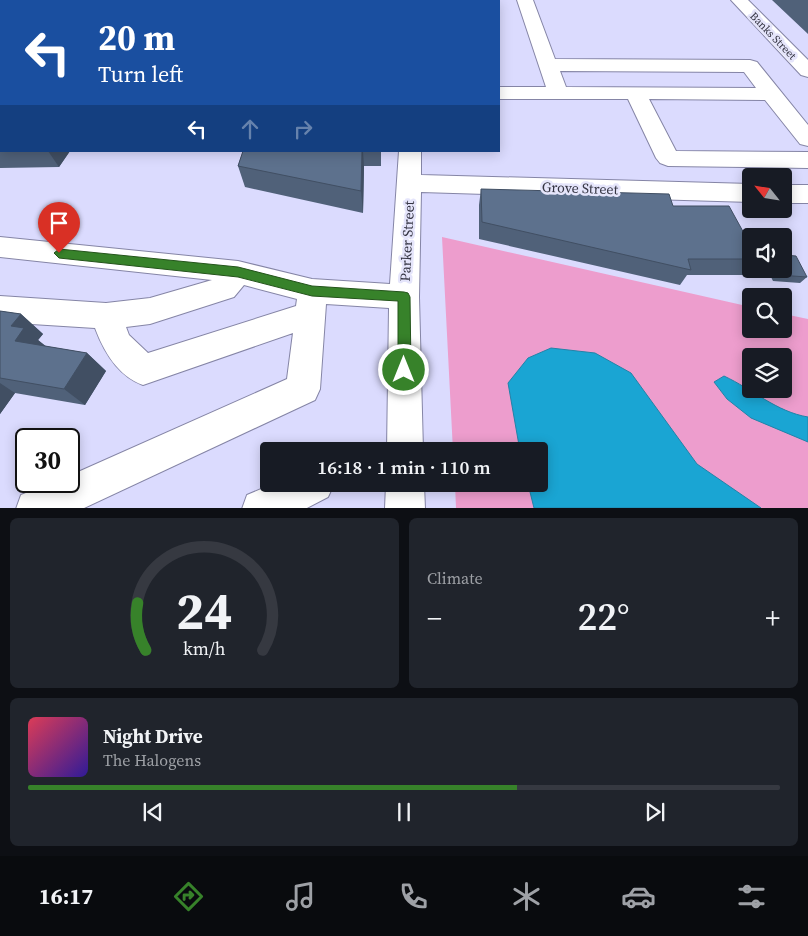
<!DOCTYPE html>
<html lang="en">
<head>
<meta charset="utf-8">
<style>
	:root { --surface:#171b24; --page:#20242c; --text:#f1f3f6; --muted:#9ea1a6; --line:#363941; --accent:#37822a }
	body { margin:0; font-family:"Source Serif 4",serif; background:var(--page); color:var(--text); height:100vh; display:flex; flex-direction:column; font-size:19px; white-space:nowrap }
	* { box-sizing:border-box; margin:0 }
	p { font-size:16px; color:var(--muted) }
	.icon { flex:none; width:28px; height:28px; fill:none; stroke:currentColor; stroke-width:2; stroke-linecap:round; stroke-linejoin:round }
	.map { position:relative; height:508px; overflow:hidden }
	.panel { display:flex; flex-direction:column; gap:10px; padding:10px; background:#0d0f14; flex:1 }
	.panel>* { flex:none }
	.top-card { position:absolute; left:0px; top:0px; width:500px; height:152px; box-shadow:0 2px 12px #0003; background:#1a4fa0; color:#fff; overflow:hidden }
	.needle { width:32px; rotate:300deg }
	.buttons { position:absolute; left:742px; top:168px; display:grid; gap:10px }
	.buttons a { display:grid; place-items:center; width:50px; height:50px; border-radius:5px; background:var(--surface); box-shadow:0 2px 12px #0003; font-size:25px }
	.speed { position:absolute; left:15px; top:428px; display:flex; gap:10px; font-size:25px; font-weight:700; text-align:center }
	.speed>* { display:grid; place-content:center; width:65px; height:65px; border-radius:50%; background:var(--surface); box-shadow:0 2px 12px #0003; line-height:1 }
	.speed .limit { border:2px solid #111; border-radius:8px; background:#fff; color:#111 }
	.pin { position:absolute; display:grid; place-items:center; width:42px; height:42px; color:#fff; margin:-51px -21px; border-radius:50% 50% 50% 0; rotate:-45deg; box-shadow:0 0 5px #0007 }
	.pin .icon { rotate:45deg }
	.me { position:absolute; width:55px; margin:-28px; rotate:0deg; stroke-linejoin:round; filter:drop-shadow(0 0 4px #0008) }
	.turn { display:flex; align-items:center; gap:18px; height:105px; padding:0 15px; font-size:22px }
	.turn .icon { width:65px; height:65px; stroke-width:2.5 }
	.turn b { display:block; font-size:35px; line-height:42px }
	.lanes { display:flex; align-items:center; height:48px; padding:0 15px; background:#0003; justify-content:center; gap:25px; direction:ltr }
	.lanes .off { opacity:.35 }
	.big { font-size:38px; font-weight:600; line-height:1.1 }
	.panel .card { flex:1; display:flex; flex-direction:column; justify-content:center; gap:8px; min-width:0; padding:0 18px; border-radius:8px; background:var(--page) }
	.panel .dial { align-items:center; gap:0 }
	.dial svg { height:130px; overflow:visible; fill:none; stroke:var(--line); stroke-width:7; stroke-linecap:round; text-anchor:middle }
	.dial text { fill:var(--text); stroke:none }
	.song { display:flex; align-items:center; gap:15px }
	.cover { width:60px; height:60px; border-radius:8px; background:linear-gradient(135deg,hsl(350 70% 55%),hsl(250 70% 35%)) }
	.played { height:5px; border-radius:2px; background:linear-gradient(90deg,var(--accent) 65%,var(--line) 65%) }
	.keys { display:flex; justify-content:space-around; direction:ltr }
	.heat { display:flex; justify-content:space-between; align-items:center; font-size:28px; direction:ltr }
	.panel .tiles { flex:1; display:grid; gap:10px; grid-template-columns:1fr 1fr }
	.card:last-child { grid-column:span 2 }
	.trip { position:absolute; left:260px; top:442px; width:288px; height:50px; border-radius:5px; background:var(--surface); box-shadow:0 2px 12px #0003; font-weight:600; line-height:50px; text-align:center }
	.tab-bar { display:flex; height:80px; justify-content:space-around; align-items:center; background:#090b0e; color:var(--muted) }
	.tab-bar .icon { width:35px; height:35px }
	.tab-bar .on { color:var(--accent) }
	.tab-bar b { font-size:22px; color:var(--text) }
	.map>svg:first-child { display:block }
</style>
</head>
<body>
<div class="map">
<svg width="808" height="509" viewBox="0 0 808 509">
	<rect width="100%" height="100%" fill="#e5e5fb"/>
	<path fill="#dbdbfe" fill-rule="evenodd" d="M0 0H808V508H0ZM1 1H499V151H1ZM751 176H784V209H751ZM751 236H784V269H751ZM751 296H784V329H751ZM751 356H784V389H751ZM26 439H69V481H26ZM269 451H539V484H269Z"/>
	<path fill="#ed9dcd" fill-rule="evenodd" d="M442 237 751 307V329H784V314L808 319V508H456L455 484H539V451H453ZM751 356H784V389H751Z"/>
	<path fill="#1aa5d3" stroke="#2283a8" d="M551 348 595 353 631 373 697 464 761 508H534L528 484H539V451H520L508 383 528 358Z
		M724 376C752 389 777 412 808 417V442L751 418 727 399 714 382Z"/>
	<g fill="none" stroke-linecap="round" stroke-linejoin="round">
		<g stroke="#8585a6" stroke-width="2">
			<path id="minor" d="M180 0H196V1H180Z
				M369 0H385V1H369Z
				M403 0H419V1H403Z
				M517 0H533L555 59 750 60 757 62 808 125V146L800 144 765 100 649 99 676 151 808 152V168L668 166 660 163 656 158 628 99H499V87H546ZM560 71 744 72 756 88 566 87Z
				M731 0H748L808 60V77L801 75Z
				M399 151H421V175L751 184V202L421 192 419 297 423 451H387L389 308 326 304 320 389 315 400 82 509H16L21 495 55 481H69V476L287 379 293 333 143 385C118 376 104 352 95 328L0 322V296L106 303 150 298 212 280 0 257V237L238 261 312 279 390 284ZM244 285 297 299 296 306 148 353 129 335 126 327 150 324 234 297Z
				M784 185H808V203H784Z
				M273 484H334L328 497 305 509H242L247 495Z
				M386 484H424L425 509H385Z"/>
		</g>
		<use href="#minor" fill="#fff" fill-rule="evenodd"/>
	</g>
	<path fill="#506179" d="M0 0H163V1H1V151H70L59 167 0 168Z
		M772 0H808V34Z
		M243 151H381V166H364L363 213 245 187 238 166Z
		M481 189 673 206 751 246V268L745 275H687L680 285 479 239V205Z
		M767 269H784L807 277 800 283 773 281Z
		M0 311 21 314 43 334 38 340 45 346 87 353 106 371 85 405 15 393 0 414Z"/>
	<path fill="#414f63" d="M147 0H163V1H146Z
		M218 0H226L227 1H217Z
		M48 151H70L59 167Z
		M362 151H363L364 166 363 213 361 191Z
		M21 314 43 334 38 340 47 347 15 341 11 326Z
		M87 353 106 371 85 405 64 389Z
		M0 383 15 393 0 414Z"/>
	<path fill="#5d718d" stroke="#414f63" d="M0 0H147L146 1H1V146H0Z
		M190 0H218L217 1H189Z
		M274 0H321L320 1H274Z
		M243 151H362L361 191 238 166Z
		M481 189 669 194 673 206H729L751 246V259H688L691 270 482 222Z
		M784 255 796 256 807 277 779 275 776 269H784Z
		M0 311 21 314 11 326 24 328 15 341 87 353 64 389 0 378Z"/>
	<path fill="#37822a" stroke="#24541b" d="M59 249 238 267 312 286 404 292 408 293 410 297 411 370 409 374 404 376 400 374 398 370V301L312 296 238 277 59 258 54 253Z"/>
	<g text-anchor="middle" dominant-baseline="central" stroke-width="5" stroke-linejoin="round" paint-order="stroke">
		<g font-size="11" fill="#353543" stroke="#e5e5fb">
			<text transform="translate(773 36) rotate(46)">Banks Street</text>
		</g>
		<g font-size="14" fill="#353543" stroke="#e5e5fb">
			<text transform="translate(580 188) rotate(2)">Grove Street</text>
			<text transform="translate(407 241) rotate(-87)">Parker Street</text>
		</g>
	</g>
</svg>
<div class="buttons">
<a><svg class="needle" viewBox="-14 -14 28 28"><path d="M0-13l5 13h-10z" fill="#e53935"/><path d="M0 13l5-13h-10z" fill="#9ea1a6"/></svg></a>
<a><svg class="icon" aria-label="sound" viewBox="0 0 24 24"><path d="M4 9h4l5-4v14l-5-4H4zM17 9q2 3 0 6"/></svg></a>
<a><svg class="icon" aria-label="search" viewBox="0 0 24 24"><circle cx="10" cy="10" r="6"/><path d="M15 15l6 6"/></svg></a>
<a><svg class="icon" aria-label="layers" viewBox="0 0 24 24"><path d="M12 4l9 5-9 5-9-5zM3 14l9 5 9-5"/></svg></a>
</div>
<div class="speed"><div class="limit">30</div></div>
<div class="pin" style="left:59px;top:253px;background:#d93025"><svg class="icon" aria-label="arrive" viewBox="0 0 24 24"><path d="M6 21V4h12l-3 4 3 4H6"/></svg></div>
<svg class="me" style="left:404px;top:370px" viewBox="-20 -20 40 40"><circle r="17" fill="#37822a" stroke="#fff" stroke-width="3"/><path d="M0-11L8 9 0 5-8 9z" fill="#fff"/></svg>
<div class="trip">16:18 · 1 min · 110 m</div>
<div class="top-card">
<div class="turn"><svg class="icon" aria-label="left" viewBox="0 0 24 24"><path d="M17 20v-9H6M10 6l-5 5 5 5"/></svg><div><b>20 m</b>Turn left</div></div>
<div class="lanes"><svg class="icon" aria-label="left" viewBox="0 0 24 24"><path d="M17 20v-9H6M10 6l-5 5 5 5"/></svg><svg class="icon off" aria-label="ahead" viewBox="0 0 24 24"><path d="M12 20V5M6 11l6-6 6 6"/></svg><svg class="icon off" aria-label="right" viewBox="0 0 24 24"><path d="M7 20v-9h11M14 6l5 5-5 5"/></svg></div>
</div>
</div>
<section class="panel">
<div class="tiles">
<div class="card dial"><svg viewBox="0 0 100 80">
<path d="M14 69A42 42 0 1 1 86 69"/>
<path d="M14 69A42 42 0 0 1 9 40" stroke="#37822a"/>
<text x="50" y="56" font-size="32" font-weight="700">24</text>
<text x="50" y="72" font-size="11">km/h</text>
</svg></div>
<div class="card"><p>Climate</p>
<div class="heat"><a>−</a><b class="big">22°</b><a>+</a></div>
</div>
<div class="card">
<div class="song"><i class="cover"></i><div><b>Night Drive</b><p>The Halogens</p></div></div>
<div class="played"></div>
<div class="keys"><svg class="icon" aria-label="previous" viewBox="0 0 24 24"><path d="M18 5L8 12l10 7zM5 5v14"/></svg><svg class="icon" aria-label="pause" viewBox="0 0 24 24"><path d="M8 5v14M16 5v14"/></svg><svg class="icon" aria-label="next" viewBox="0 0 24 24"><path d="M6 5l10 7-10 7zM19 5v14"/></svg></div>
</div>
</div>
</section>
<nav class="tab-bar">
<b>16:17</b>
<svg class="icon on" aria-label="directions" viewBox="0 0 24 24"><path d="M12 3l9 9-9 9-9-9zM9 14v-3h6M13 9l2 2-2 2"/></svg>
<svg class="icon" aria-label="music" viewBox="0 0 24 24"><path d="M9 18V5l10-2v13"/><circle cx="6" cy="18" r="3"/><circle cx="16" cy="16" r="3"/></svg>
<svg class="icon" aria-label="phone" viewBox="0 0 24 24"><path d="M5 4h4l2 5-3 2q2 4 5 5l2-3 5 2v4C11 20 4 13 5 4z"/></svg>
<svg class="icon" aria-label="climate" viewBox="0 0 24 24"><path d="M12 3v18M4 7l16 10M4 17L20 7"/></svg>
<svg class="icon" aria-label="car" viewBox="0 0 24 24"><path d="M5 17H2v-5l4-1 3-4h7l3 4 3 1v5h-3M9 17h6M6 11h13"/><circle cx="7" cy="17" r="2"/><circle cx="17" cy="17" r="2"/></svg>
<svg class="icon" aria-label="filters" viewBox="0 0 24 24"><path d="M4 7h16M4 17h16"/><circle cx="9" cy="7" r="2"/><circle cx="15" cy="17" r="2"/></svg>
</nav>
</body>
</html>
